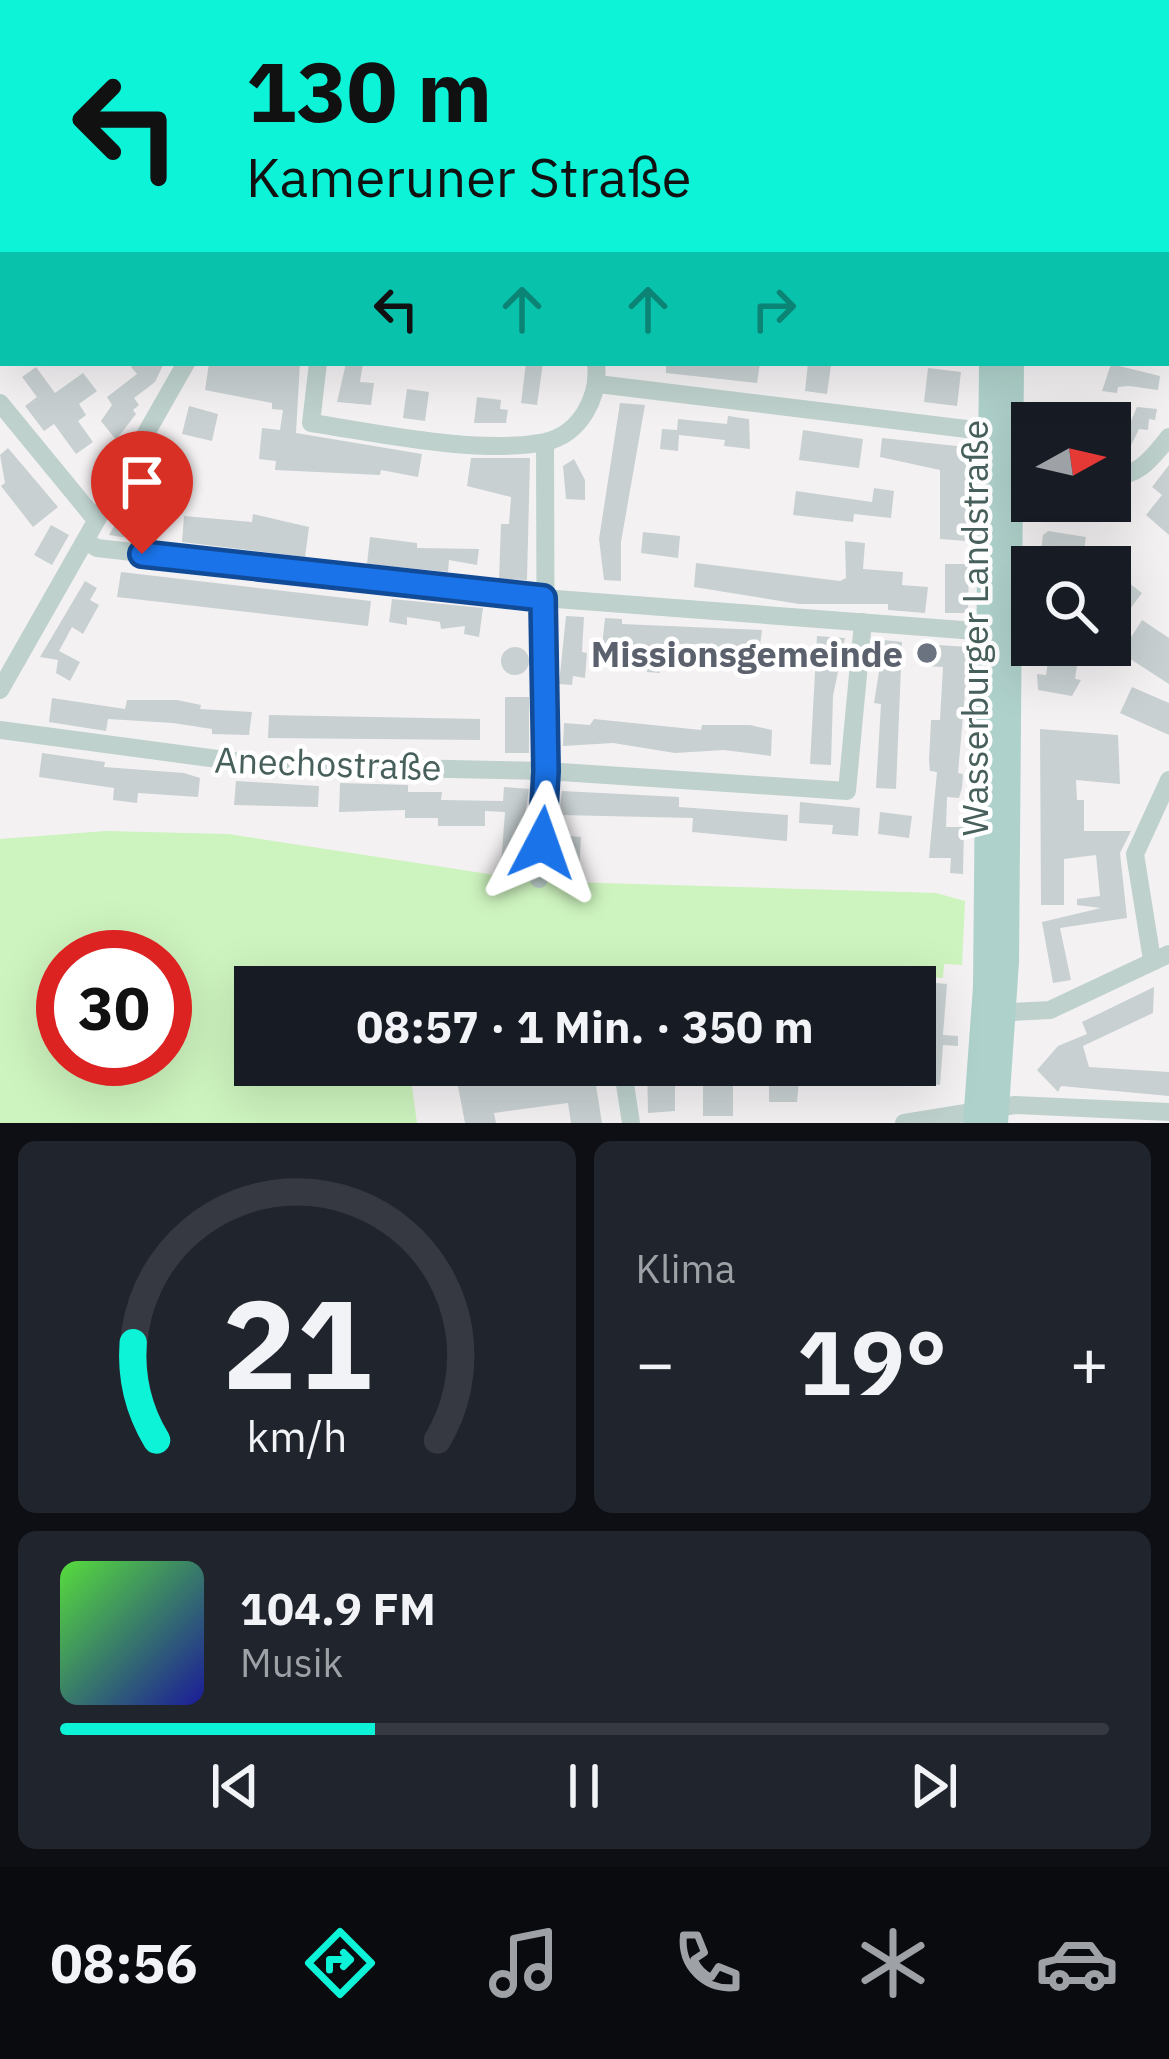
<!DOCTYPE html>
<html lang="de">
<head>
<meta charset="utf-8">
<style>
	:root { --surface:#171b24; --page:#20242c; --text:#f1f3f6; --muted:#9ea1a6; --line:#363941; --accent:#0cf3d8 }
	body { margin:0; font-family:"IBM Plex Sans",sans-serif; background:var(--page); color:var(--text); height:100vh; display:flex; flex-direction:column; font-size:45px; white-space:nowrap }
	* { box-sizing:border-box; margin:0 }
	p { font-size:39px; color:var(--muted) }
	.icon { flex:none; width:66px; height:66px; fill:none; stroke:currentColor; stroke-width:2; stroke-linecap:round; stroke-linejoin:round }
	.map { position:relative; height:1123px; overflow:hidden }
	.side { display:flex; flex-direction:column; gap:18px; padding:18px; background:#0d0f14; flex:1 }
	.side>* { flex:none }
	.guide { position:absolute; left:0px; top:0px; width:1170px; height:366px; box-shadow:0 12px 48px #0002; background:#0cf3d8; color:#111; overflow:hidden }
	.needle { width:78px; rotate:82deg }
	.tools { position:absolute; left:1011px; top:402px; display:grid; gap:24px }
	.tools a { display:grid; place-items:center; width:120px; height:120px; border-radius:0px; background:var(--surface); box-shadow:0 12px 48px #0002; font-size:60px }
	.speed { position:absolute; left:36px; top:930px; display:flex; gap:24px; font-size:60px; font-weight:700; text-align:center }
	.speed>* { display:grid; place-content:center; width:156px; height:156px; border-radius:50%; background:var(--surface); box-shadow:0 12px 48px #0002; line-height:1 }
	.speed .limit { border:18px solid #d22; background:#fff; color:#111 }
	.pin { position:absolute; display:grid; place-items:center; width:102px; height:102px; color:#fff; margin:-123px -51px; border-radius:50% 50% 50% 0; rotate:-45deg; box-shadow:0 0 12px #0007 }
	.pin .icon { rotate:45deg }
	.me { position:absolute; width:132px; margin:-66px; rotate:4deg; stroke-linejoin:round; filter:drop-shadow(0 0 9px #0008) }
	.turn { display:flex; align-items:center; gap:42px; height:252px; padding:0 48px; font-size:54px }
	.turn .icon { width:156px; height:156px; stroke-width:2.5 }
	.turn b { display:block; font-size:84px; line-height:102px }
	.lanes { display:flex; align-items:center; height:114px; padding:0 48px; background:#0003; justify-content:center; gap:60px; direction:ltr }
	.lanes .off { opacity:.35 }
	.big { font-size:90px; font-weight:800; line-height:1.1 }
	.side .card { flex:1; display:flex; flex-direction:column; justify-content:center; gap:18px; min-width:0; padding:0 42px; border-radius:18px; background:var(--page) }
	.side .dial { align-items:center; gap:0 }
	.dial svg { height:312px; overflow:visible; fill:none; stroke:var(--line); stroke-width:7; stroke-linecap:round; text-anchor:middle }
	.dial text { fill:var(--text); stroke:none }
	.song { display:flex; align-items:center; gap:36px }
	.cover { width:144px; height:144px; border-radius:18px; background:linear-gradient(135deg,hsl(110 70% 55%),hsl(240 70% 35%)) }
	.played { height:12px; border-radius:6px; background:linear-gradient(90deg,var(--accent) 30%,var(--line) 30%) }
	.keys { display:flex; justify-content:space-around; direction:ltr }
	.heat { display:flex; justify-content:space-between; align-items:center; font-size:66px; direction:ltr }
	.side .tiles { flex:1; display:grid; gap:18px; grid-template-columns:1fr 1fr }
	.card:last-child { grid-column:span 2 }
	.trip { position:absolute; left:234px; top:966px; width:702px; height:120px; border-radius:0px; background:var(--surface); box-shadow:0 12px 48px #0002; font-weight:800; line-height:120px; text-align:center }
	.tab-bar { display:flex; height:192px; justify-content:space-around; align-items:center; background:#090b0e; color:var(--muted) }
	.tab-bar .icon { width:84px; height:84px }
	.tab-bar .selected { color:var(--accent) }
	.tab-bar b { font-size:54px; color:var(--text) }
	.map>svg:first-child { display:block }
</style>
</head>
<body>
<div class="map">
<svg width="1169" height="1123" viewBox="0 0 1169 1123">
	<rect width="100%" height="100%" fill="#f4f1f3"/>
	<path fill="#cdf3be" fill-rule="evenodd" d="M106 831 228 834 534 881 936 893 965 901 962 965 944 964 943 978 831 971 799 983 734 987H255V1065H409L417 1123H0V839ZM63 957H165V1059H63Z"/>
	<path fill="#c8d0d1" d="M136 363H164L155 382 134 398 139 405 133 410 136 414 116 440 101 421 112 405 107 397 137 374 131 367Z
		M209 363H300L296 433 422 454 418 477 381 470 380 475 275 470 276 461 259 459 262 428 280 430 283 410 272 409V403L205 390Z
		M346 363H363L360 382 374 383 371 405 337 402Z
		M526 363H543L537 405 521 403Z
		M666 363H760L757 383 666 373Z
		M808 363 831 365 827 394 805 391Z
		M1111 364 1160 376 1158 390 1129 386 1118 387 1117 393 1102 391Z
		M36 367 55 393 83 373 97 391 79 404 86 415 78 421 93 442 76 454 54 424 44 431 25 406 37 397 22 377Z
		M928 368 961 372 957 406 924 402Z
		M407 389 429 392 425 421 403 418Z
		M477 397 501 400 500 409 508 410 506 423H474Z
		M620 403 645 405 621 542V581L604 580 599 539Z
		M189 406 218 414 212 441 182 434Z
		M1137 407 1157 409 1155 420 1149 419 1148 430 1139 429 1124 460 1110 458 1112 436 1117 437 1119 426 1128 428Z
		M728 416 749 419 750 449 724 446 725 440 679 435 678 451 660 449 662 429 677 430 678 419 727 424Z
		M803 430 863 439 859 468 799 460Z
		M882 438 966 447 967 541 940 539V470L880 457Z
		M8 448 58 507 33 527 1 486 5 483 0 455Z
		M471 458H530L527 580 499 579 501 524H509L511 497 467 486Z
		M574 459 585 480V500L566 499 563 466Z
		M144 464 168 469 165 484 174 486 171 502 136 494Z
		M1169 465V535L1146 515 1162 495 1152 487Z
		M874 488 894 491 891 518 854 514 853 522 793 515 796 491 872 502Z
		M127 503 161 521 151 539 133 530 128 538 109 535Z
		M253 514 309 527 305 557 182 542 184 516 252 522Z
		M51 525 69 535 52 565 34 555Z
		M1048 531 1086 537 1081 567H1039L1043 535Z
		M643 532 680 536 678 558 641 553Z
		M370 537 417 543V548L479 549 477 565 449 560 448 572 367 564Z
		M845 541 865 543 863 569 903 572 902 585 928 587 925 613 888 610V604H799L694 587 696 563 840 581 846 578Z
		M945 564H969L968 613H945Z
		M121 572 371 601 368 626 117 597Z
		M85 581 97 588 90 600 99 605 83 634 72 627 59 651 80 662 70 681 56 673 58 660 40 657Z
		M1129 583 1142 593 1110 636V609Z
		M392 599 483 608 479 637 464 634 465 626 441 629 440 622 407 617V625L389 622Z
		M566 616 584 617 582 652 587 653 585 678 573 676 572 685 559 684Z
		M605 618 622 619V624L762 630 759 653 730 650 729 655 702 652 703 644H661L660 673 647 672 648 665H635L636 649 602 646Z
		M1142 620 1169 638V684L1121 653Z
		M817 636 845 638 833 696 831 765 810 764Z
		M884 640 902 642 896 789 876 788 881 704 874 703Z
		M922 644 969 647 958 773 963 774 962 788 959 798 947 797 946 827H964L963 874 950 873 951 858H929L937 772 930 771 929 761 931 720H940L943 667 921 666Z
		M501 661a14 14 0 1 1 28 0a14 14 0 1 1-28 0Z
		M1050 648 1079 652 1075 679 1081 680 1072 696 1038 690 1037 674 1046 675Z
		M1132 687 1169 703V735L1120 713Z
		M505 697H529V753H505Z
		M52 698 125 709 127 700H177L201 705 200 709 252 712 249 735 212 734V729L173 723 108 719 106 731 49 722Z
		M269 715 480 719V740L268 738Z
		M594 719 701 730 702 725H750L772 730 771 756 724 750 675 753 613 743 563 746 564 723 590 725Z
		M1040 729 1118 735 1120 784 1076 780 1077 800H1084V831H1131L1120 853 1127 918 1060 928 1071 980 1053 983 1042 922 1101 908 1077 905V899L1100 896 1096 855 1064 859V905H1041Z
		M42 753 105 762 104 767 184 773 200 778 198 797 138 793 137 803 113 800 114 788 39 777Z
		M236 781 319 786 318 807 234 805Z
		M340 783 408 785V792H442L441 800 503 801 504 787 529 789 517 867 501 865 505 812 485 811V826H438V818H405V810L339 812Z
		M562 791 679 797V807L788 815 787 841 692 832 693 818 559 815Z
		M800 802 860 808 858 836 832 834 833 825 799 823Z
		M880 812 912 816 909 838 878 834Z
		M555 835 581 837 579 872 553 871Z
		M937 983 947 984 943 1035 958 1036V1046L943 1045 940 1085 891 1082 892 1065H915V985Z
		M1154 987 1153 1013 1083 1046 1089 1067 1169 1072V1096L1061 1086 1058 1092 1037 1070 1058 1046 1087 1034 1082 1022Z
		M584 1065 585 1074 595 1079 602 1123H571L568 1103 494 1113 496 1123H465L457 1081Z
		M647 1065H675V1111L648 1113Z
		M703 1065H733V1116H703Z
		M769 1065 800 1070 797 1102H769Z"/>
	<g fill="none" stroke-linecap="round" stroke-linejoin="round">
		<path stroke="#bed1cd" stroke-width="18" d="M139 0 142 3
			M382 0 384 3
			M409 3 411 0
			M855 3V0
			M0 118 3 122
			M1167 187 1169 188
			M318 363 311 423C379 433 478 455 545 442 581 434 600 396 596 363
			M598 384 991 432
			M0 403 96 520
			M1012 469 1032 470
			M1110 476C1139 477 1152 458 1169 437
			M85 541 97 548 543 598 989 632
			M0 690 186 363
			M0 730 262 765 546 771 847 791 863 622
			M539 879 546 771 545 442
			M1152 960 1135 854 1169 780
			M995 1013 1050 1010 1169 954
			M622 1065 631 1123
			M904 1123 1015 1105 1169 1112"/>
		<path stroke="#afd1cb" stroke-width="24" d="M1036 3 1037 0
			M1058 3V0
			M975 1123 985 987 991 363
			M996 1123 1007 962 1012 363"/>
	</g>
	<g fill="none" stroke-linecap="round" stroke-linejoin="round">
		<g stroke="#114b97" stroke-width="30">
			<path id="route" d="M142 554 543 598 546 771 542 843"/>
		</g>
		<use href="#route" stroke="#1a73e8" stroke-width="21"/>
	</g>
	<circle fill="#6b7280" stroke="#fff" stroke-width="4.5" cx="927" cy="653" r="12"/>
	<g text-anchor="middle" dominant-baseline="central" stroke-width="9" stroke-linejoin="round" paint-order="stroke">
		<g font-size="36" fill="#47605b" stroke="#fff">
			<text transform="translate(974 628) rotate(-90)">Wasserburger Landstraße</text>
			<text transform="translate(328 763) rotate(2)">Anechostraße</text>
		</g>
		<g font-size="36" font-weight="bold" fill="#5b616d" stroke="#fff" text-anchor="end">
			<text x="903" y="653">Missionsgemeinde</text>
		</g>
	</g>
</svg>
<div class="tools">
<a><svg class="needle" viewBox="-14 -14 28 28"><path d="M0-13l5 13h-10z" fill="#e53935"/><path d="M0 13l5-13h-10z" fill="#9ea1a6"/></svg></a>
<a><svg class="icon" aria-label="search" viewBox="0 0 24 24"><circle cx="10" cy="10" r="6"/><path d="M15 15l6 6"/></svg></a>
</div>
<div class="speed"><div class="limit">30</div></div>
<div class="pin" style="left:142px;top:554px;background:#d93025"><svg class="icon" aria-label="arrive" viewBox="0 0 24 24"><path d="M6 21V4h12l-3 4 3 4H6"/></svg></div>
<svg class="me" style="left:542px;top:843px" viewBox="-20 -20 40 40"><path d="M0-17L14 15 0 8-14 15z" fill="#1a73e8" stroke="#fff" stroke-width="4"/></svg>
<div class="trip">08:57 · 1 Min. · 350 m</div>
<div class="guide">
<div class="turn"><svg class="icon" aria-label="left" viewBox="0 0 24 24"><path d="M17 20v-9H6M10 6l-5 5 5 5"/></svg><div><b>130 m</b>Kameruner Straße</div></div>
<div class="lanes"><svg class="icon" aria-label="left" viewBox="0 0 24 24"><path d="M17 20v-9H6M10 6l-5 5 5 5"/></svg><svg class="icon off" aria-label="ahead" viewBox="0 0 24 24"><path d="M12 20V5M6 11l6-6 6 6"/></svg><svg class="icon off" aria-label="ahead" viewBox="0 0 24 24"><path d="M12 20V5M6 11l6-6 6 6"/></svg><svg class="icon off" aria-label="right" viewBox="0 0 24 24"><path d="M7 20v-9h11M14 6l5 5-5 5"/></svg></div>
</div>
</div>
<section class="side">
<div class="tiles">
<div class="card dial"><svg viewBox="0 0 100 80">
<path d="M14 69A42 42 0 1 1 86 69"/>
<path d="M14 69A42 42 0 0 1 8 44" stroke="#0cf3d8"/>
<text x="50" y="56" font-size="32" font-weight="700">21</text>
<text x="50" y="72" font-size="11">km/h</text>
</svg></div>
<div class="card"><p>Klima</p>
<div class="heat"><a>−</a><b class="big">19°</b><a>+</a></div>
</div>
<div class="card">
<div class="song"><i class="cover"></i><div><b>104.9 FM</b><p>Musik</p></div></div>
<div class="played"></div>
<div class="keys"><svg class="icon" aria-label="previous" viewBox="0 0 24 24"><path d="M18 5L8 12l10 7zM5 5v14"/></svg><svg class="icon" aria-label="pause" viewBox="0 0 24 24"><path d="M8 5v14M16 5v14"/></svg><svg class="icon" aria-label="next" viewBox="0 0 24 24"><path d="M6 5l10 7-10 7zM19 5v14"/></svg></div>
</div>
</div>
</section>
<nav class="tab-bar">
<b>08:56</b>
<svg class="icon selected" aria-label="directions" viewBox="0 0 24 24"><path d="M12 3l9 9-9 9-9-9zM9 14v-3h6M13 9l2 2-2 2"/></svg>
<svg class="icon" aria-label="music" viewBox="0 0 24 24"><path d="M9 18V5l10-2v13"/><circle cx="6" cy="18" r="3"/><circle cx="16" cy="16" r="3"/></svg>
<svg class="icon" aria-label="phone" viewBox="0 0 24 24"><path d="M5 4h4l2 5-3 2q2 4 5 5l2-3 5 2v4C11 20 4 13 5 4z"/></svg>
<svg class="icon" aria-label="climate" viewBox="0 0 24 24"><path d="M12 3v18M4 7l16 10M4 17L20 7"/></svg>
<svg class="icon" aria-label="car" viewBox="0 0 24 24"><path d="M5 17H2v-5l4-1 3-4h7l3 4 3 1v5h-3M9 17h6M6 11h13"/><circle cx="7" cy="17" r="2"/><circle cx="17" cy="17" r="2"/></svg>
</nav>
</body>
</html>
